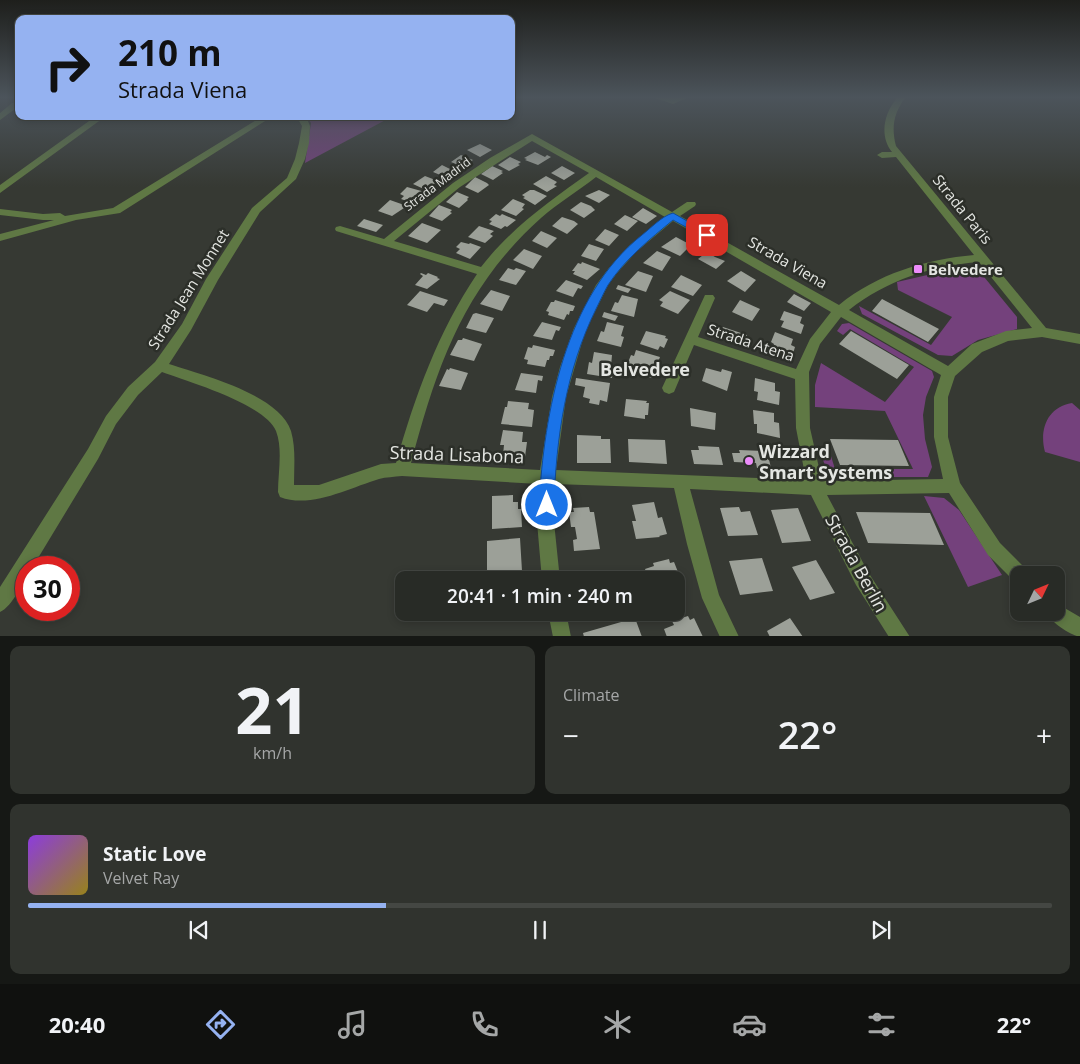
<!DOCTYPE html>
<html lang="en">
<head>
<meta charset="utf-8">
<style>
	:root { --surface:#282b26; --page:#30332e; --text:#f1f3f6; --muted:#a5a7a7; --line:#444743; --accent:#95b2f1 }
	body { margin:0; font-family:"Open Sans",sans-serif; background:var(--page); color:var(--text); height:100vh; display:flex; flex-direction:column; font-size:19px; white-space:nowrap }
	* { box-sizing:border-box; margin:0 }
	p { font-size:16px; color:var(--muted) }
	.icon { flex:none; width:28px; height:28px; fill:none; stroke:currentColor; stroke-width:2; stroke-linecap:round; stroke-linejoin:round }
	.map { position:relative; height:636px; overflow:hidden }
	.side { display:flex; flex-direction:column; gap:10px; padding:10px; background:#161815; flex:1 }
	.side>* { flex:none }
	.hud { position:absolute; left:15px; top:15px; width:500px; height:105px; border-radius:10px; box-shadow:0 2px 8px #0003,0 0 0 1px var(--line); background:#95b2f1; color:#111; overflow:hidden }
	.needle { width:32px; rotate:47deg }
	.tools { position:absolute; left:1010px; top:566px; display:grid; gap:10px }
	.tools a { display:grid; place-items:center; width:55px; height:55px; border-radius:10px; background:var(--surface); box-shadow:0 2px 8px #0003,0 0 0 1px var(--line); font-size:25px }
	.speed { position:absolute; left:15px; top:556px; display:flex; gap:10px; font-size:25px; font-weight:700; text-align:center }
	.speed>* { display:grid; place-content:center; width:65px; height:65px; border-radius:50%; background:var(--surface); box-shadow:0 2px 8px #0003,0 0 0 1px var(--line); line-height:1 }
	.speed .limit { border:8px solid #d22; background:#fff; color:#111 }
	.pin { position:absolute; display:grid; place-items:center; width:42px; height:42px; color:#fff; margin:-21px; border-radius:10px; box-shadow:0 2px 8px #0006 }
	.me { position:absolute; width:55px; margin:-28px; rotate:0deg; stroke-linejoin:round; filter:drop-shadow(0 0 4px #0008) }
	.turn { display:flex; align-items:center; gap:18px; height:105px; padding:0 20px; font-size:22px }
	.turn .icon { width:65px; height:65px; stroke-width:2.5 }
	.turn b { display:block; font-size:35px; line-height:42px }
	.big { font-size:38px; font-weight:600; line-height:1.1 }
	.side .tile { flex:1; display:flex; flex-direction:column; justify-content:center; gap:8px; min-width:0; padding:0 18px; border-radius:10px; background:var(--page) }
	.side .dial { align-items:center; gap:0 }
	.dial b { font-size:65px; line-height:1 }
	.song { display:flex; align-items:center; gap:15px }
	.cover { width:60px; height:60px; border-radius:8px; background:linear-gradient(135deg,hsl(270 70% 55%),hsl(50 70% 35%)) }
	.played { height:5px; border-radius:2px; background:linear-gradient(90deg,var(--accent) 35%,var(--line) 35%) }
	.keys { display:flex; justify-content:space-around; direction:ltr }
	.heat { display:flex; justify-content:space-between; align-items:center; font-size:28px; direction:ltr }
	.side .tiles { flex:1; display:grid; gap:10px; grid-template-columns:1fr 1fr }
	.tile:last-child { grid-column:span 2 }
	.trip { position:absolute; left:395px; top:571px; width:290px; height:50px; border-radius:10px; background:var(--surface); box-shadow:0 2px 8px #0003,0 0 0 1px var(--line); font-weight:600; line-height:50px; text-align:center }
	.menu { display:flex; height:80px; justify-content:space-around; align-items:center; background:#10110f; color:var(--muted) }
	.menu .icon { width:35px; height:35px }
	.menu .selected { color:var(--accent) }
	.menu b { font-size:22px; color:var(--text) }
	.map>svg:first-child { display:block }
</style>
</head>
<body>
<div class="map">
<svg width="1080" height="637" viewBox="0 0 1080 637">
	<rect width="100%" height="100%" fill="#363933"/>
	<path fill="#74417c" d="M306 116H393L305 163 311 123Z
		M962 267 980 272 1017 317V329L978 340 952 356 938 355 862 314 859 306 931 345 952 317 898 290 897 282Z
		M849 323 932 371 934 377 926 397 923 415 925 439 932 467 928 477H840L826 468 820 452 830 453 835 469H913L885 411 815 407V385L821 363 885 402 914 367 850 329 843 335 837 331 842 324Z
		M1072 403 1080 410V462L1045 452C1039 430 1047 407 1072 403Z
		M924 496 944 498 959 510 1002 575 968 587Z"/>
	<path fill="#9ca098" d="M480 144 492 150 480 157 467 150Z
		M535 152 545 157 547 155 551 157 538 165 525 160 527 159 524 158Z
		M461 155 473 160 463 167 451 162Z
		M510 157 521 162 518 164 520 165 509 171 498 165Z
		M442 165 454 171 445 177 433 172Z
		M492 166 503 171 501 172 503 173 493 180 481 174Z
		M562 166 575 173 564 180 551 173Z
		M425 176 438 181 426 190 413 184Z
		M546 176 557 182 554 185 557 186 547 192 533 184Z
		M475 177 487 183 489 185 478 193 465 187Z
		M407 187 425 192 421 196 415 197 410 202 401 199 404 196 400 194Z
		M530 190H534L547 196 535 205 523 198 525 197 522 195Z
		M599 190 610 195 599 203 585 196Z
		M457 192 469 197 467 199 468 200 459 208 446 202Z
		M513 199 525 204 522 208 524 209 516 216 501 210Z
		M390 200 407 206 392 216 378 211Z
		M581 202 591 206 595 210 584 218 570 210Z
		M439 205 452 210 450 212 452 213 442 221 429 216Z
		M643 208 657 216 646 224 632 217Z
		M496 214 500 216 502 214 516 220 507 227 505 226 501 229 489 224 492 221 489 220Z
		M625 215 638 221 627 231 614 224Z
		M562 217 574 221 578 224 567 234 552 226Z
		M364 219 383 225 376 232 357 226Z
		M422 223 441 230 427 243 408 236Z
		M479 226 494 231 490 234 493 236 485 243 468 237Z
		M605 229 619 235 609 246 595 240Z
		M541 231 557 238 547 248 532 241Z
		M676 237 691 245 680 256 661 247Z
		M461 242 469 244 470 243 481 247 470 259 456 253 460 249 456 247Z
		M589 244 604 249 596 261 581 256Z
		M524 249 542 256 533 269 513 260Z
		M657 251 671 257 662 271 643 263Z
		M707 252 715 257 725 261 716 269 698 259Z
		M582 262 600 269 587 280 573 274 575 271H572L578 263 581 264Z
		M508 268 514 270 516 268 526 271 516 285 499 280Z
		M638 271 653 276 646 292 625 285Z
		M741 271 756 280 745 292 727 281Z
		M421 273 426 275 428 273 438 277 437 278 440 279 427 289 415 285 423 276 420 274Z
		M681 275 702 285 693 296 671 287Z
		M566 280 583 286 581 289 578 288 573 297 556 291Z
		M618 285 631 289 628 293 616 289Z
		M491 290 510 296 502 311 480 304Z
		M420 291 448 300 444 306 434 303 427 312 407 305Z
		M670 291 690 300 678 314 660 306 663 302 659 300Z
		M794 294 811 303 804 311 787 302Z
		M622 295 638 299 634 317 611 311 615 302 618 303Z
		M882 299 939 329 928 342 872 311Z
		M555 300 575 306 573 311H570L569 315 567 314 564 320 548 315 549 312 546 311 551 302H554Z
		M740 300 760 309 752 321 732 312Z
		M784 311 802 317 800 323 804 325 801 334 781 327 784 321 780 320Z
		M604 312 618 316 615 321 602 317Z
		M476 313 494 318 486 333 466 328 473 314Z
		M542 322 561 327 559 331 556 330 552 340 533 336Z
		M607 322 624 326 621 336 624 337 621 347 597 341 601 331 604 332Z
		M723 327 747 335 742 346 732 342 731 344 719 336Z
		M646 331 666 336 665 338 668 339 664 348 660 346 658 350 640 344Z
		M851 331 909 365 897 379 839 344Z
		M775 332 793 339 791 345 795 347 792 357 772 350 774 344 771 342Z
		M463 338 482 344 474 361 450 355 458 340H462Z
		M533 345 555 350 553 356H550L549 360H547L545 367 527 364 528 360 524 359 528 347 532 348Z
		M636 350 660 357 652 378 625 370 631 355 634 356Z
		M594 352 612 355 611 366H614L612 378 587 374 589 362 592 363Z
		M450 368 468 373 461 390 439 386 447 369 449 370Z
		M706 368 721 372 722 369 732 372 727 391 702 381Z
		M521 373 543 376 542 381 538 380 536 393 515 390Z
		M576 378 610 383 607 402 600 400 599 405 589 403 590 399 583 397 585 387 575 385Z
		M755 378 775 383V391L780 392 779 405 757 400 758 392 754 391Z
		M626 399 647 401 646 403H649L648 415H645V419L624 416Z
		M508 401 529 403 528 409 534 410 532 427 501 424 505 407H507Z
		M690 408 716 413 715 430 691 426Z
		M753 410 774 413V422L779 423 780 438 757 433V424H754Z
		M503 430 523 432 522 442H527L525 457 503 455 504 445H500Z
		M577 435 601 436V439H610L611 463H577Z
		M628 439 665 440 667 464 629 462Z
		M830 439 898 440 909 466 840 465Z
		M698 446 719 447 723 465 694 464 691 450H699Z
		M739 450 767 451 771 468H757L756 463 734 462 732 453H740Z
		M513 495V502H518V509H521L522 527 492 529V496Z
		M654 502 658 518 662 517 667 534 659 536 660 537 636 539 632 521H636L632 505Z
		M589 507 590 512H594L600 549 574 551 573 540 577 539 575 527H571L569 512H574L573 508Z
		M739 507 741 512 750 511 758 535 728 536 720 508Z
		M798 508 811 541 782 543 771 510Z
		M856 512 930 513 944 545 868 543Z
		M520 538 522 571 487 573V541Z
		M762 558 773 591 740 595 729 561Z
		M669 559 670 563 674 562 682 582 678 583 683 597 676 599V580H649L645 569 654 566 653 563Z
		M816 560 835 593 810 600 792 567Z
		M610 572 612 580H584V579Z
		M592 612H615V613L594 619Z
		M688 616 690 620 694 618 703 637H667L664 629 674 625 672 621Z
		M635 618 642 637H584L583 633Z
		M790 618 803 637H770L767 631Z"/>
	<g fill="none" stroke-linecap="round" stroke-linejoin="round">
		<path fill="#5f7844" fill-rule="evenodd" d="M655 98H687L673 104Z
			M897 98H905C894 113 891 127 896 146L1046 328 1080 334V344L1042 337 1008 341 982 352 955 376 948 397V437L960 483 1000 543 1026 569 1029 575H1019V583L1014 581 988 555 949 493 827 495 868 572 910 637H889L856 585 811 495 690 489 719 595 739 637H720L702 598 687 544 674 488 554 484V522L560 580H542L537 522 539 484 402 476C394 477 386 477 379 479 349 488 311 509 280 497L278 492C278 473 283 449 276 431 265 404 189 382 162 372L138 395 116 424 98 459 32 568H26C26 580 12 607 0 612V587L88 449 106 416 128 387 155 362 182 324 206 279 252 208 287 178 295 159 299 143 302 126 296 116H306L310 126 309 143 305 159 296 179 260 212 218 280 191 330 169 364C202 375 279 394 291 431 296 448 294 467 294 485H319L381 464 396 463C415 396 438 332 477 274L336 231 335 229 336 227 340 226 384 239 453 183 490 158 532 134 672 212 687 202H695L696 204 695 206 680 216 839 305C877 274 926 259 974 255L896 157 882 158 877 155 882 152H892C879 136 884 113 897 98ZM532 141 589 173C550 201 511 228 481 267L394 241 460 187ZM596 177 665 217 629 246 609 268 596 285 574 328 560 367 552 397 540 470 411 463C437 365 464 287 541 218 558 203 578 191 596 177ZM673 221 831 312 810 339 796 369 698 337 715 298 713 295H705L662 388 664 392 669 394 674 392 694 345 795 379 796 428 806 480 556 470 566 397 585 332 608 285 617 273 637 251ZM979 262 1032 328 1006 331 972 344 948 366 849 310C887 280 931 266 979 262ZM841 317 941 375 934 397V437L943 479 822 481 810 428 809 372 820 344Z
			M12 103H18L19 106 0 120V113Z
			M96 116H106L0 193V185Z
			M263 116H273L120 213 76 220 0 241V234L54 220H43L0 215V209L43 214 60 213 65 216 113 208Z
			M1056 603 1080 617V637C1069 634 1051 623 1047 612H1056Z
			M548 612H566L571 637H553Z"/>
	</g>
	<linearGradient id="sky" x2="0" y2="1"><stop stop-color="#1e1f1c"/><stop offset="0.52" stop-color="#4c545b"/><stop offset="1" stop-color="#4c545b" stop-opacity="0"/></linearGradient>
	<rect width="1080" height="187" fill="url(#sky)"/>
	<path fill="#1a73e8" stroke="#114b97" d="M673 213 712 235 707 238 704 237 673 220C650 239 625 259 608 285 604 292 600 301 596 309 566 370 556 438 554 505L552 510 547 512 541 510 539 505C544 413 565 296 642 235 651 228 662 216 673 213Z"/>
	<g fill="#ec8cfa" stroke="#2c2f29" stroke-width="2">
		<rect x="913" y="264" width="10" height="10" rx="2.5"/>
		<circle cx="749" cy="461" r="5"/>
	</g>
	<g text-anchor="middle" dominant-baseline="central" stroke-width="5" stroke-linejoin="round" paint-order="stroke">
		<g font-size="12" fill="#e4e6e2" stroke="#2c2f29">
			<text transform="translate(437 184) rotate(-37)">Strada Madrid</text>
		</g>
		<g font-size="15" fill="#e4e6e2" stroke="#2c2f29">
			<text transform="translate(963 209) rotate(51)">Strada Paris</text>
			<text transform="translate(788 262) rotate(30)">Strada Viena</text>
			<text transform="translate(188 289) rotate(-58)">Strada Jean Monnet</text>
			<text transform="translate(751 342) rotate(18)">Strada Atena</text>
		</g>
		<g font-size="15" font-weight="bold" fill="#e4e6e2" stroke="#2c2f29" text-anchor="start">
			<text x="928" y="269">Belvedere</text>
		</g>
		<g font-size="18" font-weight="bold" fill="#e4e6e2" stroke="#2c2f29">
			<text x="645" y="369">Belvedere</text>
		</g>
		<g font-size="18" font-weight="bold" fill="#e4e6e2" stroke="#2c2f29" text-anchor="start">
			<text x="759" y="451">Wizzard<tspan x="759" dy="21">Smart Systems</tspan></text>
		</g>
		<g font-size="18" fill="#e4e6e2" stroke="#2c2f29">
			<text transform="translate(457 454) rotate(2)">Strada Lisabona</text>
			<text transform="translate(857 563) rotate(61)">Strada Berlin</text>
		</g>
	</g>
</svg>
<div class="tools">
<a><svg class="needle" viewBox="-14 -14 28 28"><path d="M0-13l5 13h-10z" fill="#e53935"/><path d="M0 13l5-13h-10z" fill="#a5a7a7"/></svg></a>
</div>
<div class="speed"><div class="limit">30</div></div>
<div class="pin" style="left:707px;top:235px;background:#d93025"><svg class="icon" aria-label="arrive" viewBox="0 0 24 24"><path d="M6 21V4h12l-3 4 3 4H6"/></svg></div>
<svg class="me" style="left:547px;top:505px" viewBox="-20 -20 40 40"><circle r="17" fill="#1a73e8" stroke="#fff" stroke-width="3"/><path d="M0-11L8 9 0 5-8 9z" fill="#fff"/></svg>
<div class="trip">20:41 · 1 min · 240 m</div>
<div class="hud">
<div class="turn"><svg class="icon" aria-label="right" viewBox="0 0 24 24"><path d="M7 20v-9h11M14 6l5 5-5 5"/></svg><div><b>210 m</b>Strada Viena</div></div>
</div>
</div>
<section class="side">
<div class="tiles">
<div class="tile dial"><b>21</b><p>km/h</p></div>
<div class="tile"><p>Climate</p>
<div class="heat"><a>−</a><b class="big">22°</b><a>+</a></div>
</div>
<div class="tile">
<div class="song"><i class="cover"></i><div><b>Static Love</b><p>Velvet Ray</p></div></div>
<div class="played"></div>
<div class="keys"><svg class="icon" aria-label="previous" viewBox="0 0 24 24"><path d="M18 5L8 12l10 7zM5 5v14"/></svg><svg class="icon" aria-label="pause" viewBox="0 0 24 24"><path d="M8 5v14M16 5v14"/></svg><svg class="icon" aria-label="next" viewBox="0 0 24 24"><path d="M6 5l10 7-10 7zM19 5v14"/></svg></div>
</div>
</div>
</section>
<nav class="menu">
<b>20:40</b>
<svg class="icon selected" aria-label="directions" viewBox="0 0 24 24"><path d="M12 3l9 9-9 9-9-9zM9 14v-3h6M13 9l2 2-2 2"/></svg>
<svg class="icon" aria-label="music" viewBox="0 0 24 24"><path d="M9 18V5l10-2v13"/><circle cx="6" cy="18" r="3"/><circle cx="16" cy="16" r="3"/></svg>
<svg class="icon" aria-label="phone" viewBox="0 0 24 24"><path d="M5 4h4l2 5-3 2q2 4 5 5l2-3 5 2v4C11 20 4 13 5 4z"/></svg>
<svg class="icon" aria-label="climate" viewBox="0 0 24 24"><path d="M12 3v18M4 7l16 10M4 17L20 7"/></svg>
<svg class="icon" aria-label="car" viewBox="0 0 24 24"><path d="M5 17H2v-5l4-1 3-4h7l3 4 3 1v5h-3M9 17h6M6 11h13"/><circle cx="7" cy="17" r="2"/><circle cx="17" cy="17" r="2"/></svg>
<svg class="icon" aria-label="filters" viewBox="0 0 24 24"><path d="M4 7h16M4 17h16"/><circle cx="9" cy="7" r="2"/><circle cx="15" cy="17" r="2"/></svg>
<b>22°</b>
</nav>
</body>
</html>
